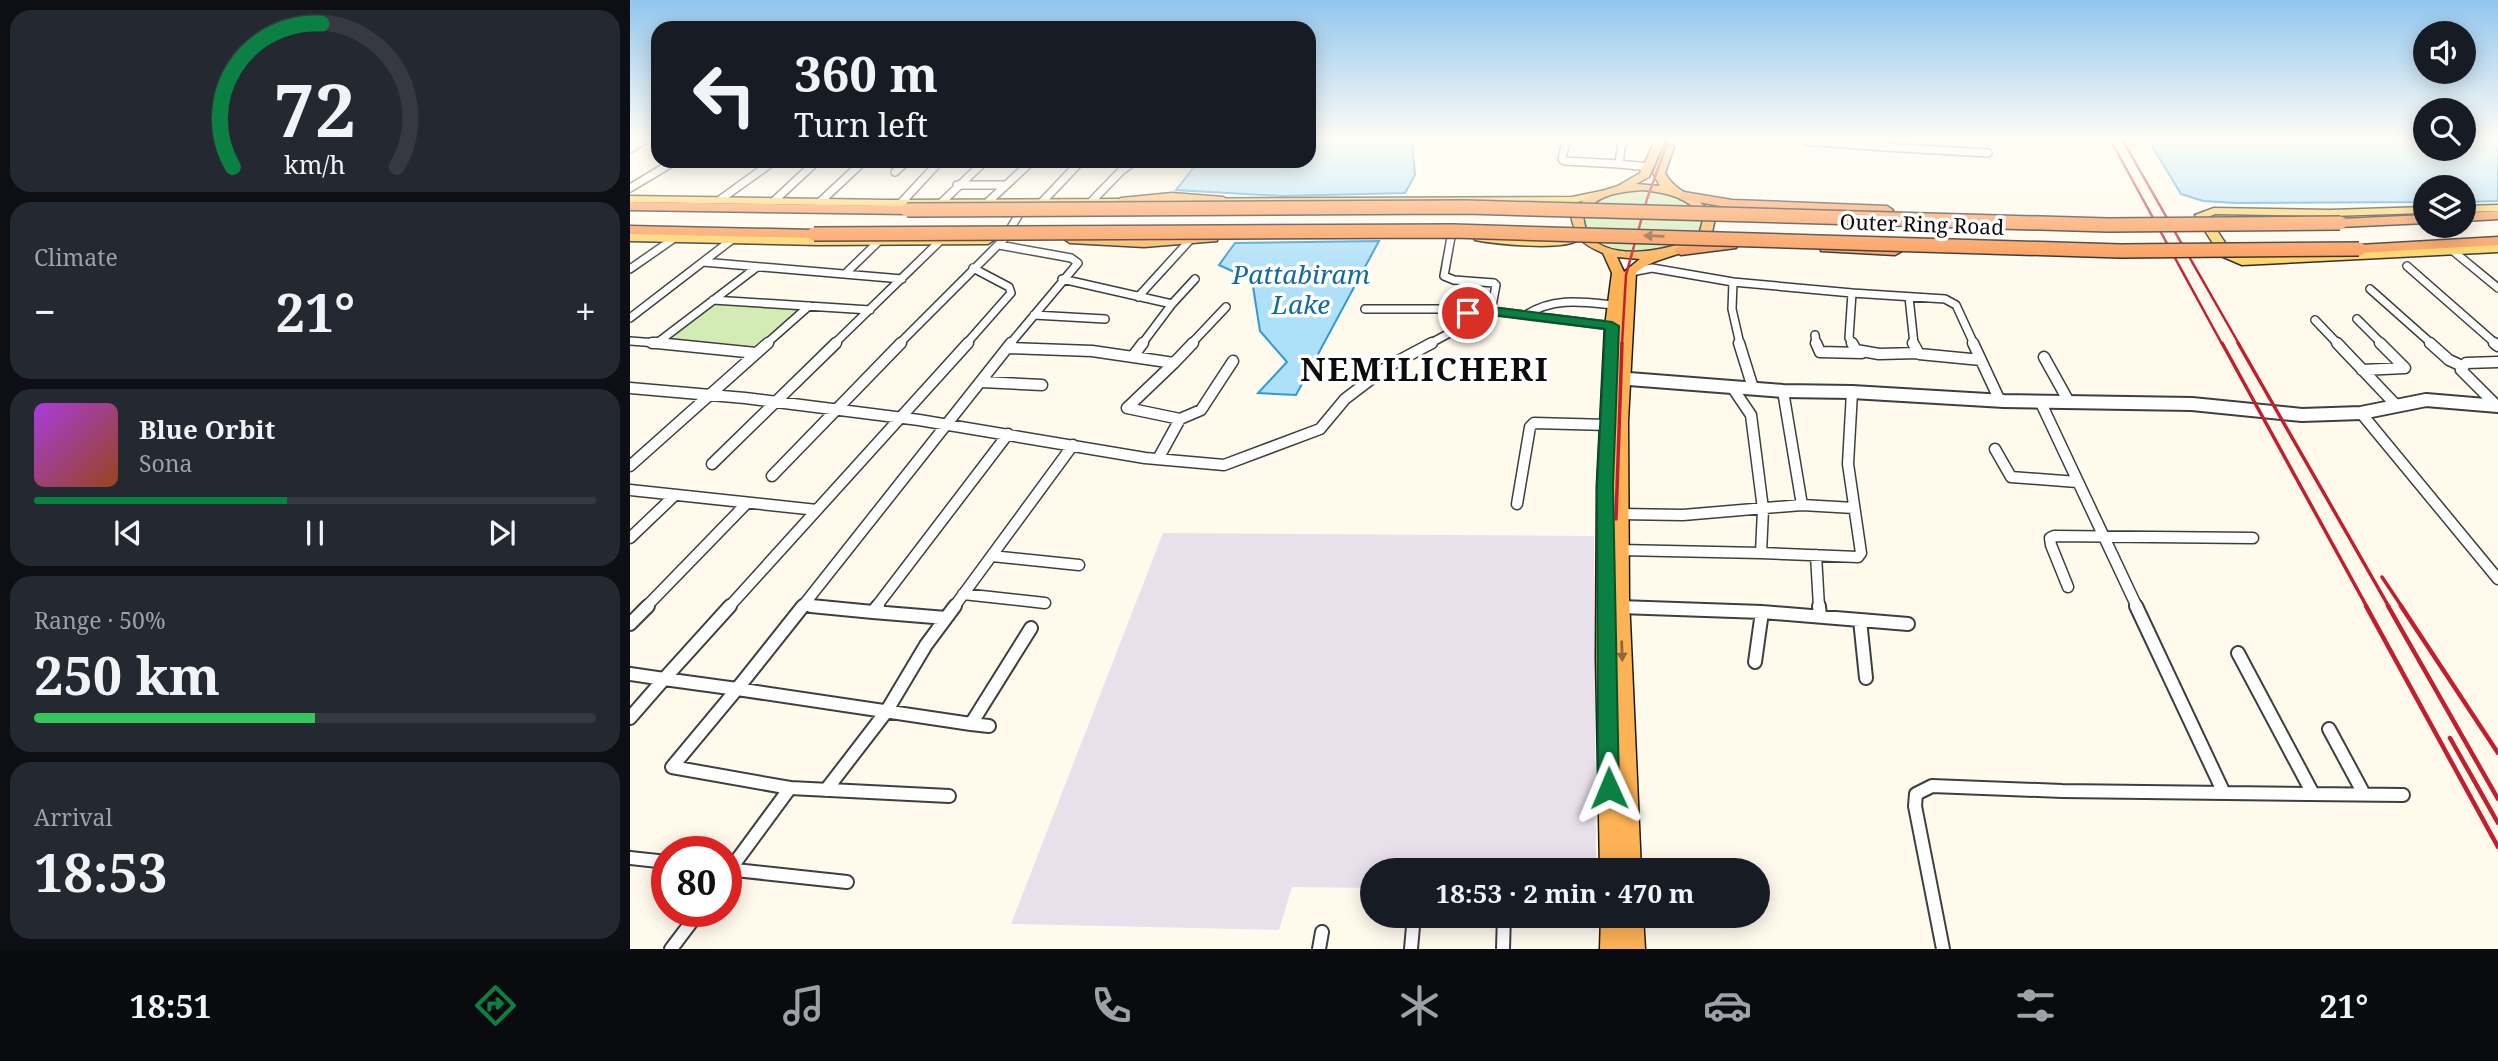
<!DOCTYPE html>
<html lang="en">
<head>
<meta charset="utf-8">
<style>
	:root { --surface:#171b24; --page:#242831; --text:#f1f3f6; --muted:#9ea1a6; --line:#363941; --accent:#0b8043 }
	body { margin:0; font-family:"Noto Serif",serif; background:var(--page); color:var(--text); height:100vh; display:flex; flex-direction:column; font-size:26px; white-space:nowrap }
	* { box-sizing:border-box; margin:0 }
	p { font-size:23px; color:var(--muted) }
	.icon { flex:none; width:38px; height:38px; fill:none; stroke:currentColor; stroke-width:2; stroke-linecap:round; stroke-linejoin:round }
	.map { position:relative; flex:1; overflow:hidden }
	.panel { display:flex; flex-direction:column; gap:10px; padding:10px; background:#0d0f14; width:630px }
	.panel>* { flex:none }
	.guide { position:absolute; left:21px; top:21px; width:665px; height:147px; border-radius:21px; box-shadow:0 4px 18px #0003; background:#171b24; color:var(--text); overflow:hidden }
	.buttons { position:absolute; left:1783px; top:21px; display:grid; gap:14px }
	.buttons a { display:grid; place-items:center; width:63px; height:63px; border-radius:50%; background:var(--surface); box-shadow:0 4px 18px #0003; font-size:35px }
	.speed { position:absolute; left:21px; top:836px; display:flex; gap:14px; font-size:35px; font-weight:700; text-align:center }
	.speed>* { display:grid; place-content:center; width:91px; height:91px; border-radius:50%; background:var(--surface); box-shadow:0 4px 18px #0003; line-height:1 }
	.speed .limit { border:10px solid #d22; background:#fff; color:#111 }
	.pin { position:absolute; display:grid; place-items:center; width:60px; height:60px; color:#fff; margin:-30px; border:4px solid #fff; border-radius:50%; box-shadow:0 2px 7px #0007 }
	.me { position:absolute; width:77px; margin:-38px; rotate:359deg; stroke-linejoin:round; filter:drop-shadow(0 0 5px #0008) }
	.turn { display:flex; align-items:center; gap:24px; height:147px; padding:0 28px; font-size:32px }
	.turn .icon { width:91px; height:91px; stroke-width:2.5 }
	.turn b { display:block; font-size:49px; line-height:60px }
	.big { font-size:52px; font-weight:700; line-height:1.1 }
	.panel .card { flex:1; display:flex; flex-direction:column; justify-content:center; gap:10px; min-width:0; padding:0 24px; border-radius:21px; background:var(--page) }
	.panel .dial { align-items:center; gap:0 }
	.dial svg { height:182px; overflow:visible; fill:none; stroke:var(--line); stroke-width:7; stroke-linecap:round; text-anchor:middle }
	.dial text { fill:var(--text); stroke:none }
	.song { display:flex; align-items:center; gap:21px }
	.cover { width:84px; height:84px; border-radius:10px; background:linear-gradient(135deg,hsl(280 70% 55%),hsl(20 70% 35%)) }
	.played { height:7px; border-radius:4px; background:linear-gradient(90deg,var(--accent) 45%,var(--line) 45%) }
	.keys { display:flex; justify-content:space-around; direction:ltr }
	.heat { display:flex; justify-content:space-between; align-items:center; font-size:38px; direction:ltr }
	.charge { height:10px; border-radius:5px; background:linear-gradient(90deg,#34c759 50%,var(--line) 0) }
	.trip { position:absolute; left:730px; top:858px; width:410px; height:70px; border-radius:35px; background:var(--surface); box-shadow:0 4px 18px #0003; font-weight:700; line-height:70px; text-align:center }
	.tabs { display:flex; height:112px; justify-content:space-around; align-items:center; background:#090b0e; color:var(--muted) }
	.tabs .icon { width:49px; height:49px }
	.tabs .current { color:var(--accent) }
	.tabs b { font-size:32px; color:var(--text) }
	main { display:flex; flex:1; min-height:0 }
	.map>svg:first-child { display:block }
</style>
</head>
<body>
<main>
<section class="panel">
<div class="card dial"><svg viewBox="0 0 100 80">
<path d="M14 69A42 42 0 1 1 86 69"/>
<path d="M14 69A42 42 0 0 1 53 6" stroke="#0b8043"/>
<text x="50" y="56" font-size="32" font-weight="700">72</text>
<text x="50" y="72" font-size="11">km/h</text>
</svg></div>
<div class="card"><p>Climate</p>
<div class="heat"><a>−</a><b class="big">21°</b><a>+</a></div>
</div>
<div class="card">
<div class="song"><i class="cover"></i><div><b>Blue Orbit</b><p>Sona</p></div></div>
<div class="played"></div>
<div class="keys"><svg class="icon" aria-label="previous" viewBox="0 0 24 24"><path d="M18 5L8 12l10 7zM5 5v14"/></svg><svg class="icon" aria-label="pause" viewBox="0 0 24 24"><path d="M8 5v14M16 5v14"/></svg><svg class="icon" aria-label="next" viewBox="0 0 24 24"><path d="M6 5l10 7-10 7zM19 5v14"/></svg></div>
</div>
<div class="card"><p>Range · 50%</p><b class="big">250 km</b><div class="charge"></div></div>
<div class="card"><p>Arrival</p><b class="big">18:53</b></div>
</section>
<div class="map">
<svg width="1868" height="949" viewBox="0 0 1868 949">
	<rect width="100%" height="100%" fill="#fffaec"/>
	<path fill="#eae0ec" d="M533 533 964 536 966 870H742V888L662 887 649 930 381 924Z"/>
	<path fill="#d3ebb4" d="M1009 190C1033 191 1056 195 1072 215V231C1061 237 1050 247 1038 251 1015 259 971 249 954 231L952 215C964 194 988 193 1009 190Z
		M86 303 168 310 122 350 39 340Z"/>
	<path fill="#aee0f9" stroke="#319ad4" stroke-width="2" d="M679 141H782L785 175 775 193 652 196 546 190 564 167 561 161H679Z
		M1519 141H1795L1796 149H1834V141H1868V201L1834 202V187H1796L1795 202 1606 203 1573 201 1551 194Z
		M749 241 666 395 628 393 657 362 630 331 622 280 589 265 605 243Z"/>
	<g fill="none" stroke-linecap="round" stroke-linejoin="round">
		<g stroke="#3f3f3f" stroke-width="10">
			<path id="minor-far2" d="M936 141 932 159 935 161 989 164
				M992 141 989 164 1019 167
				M1176 141 1255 147
				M1253 141 1255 147 1358 153
				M0 149 12 141
				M265 172 277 161
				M327 185H376
				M0 188 45 161
				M91 199 144 161
				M144 201 187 161
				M413 201 451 161
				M462 201 491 171 505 161
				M190 202 234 161
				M358 202 402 161
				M271 203 310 161
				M311 203 355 161
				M821 237 814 276 824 280 864 283 866 285 861 311
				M369 245 441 258 448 263 380 344
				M1823 251 1868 288
				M73 262 272 279
				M1777 266 1866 344
				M0 269 46 237
				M1001 272 1022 268 1103 282
				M215 274 249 241
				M432 279 542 304 512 344
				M1740 289 1802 344
				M1222 293 1315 299 1326 305 1344 344
				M508 297 560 240
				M1279 297 1284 344
				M83 300 240 310
				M542 304 565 279
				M735 309H822L853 316
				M404 315 475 319
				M896 315C924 297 953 302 984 305
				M0 318 104 238
				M1727 319 1752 344
				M1685 320 1708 344
				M1185 335 1186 344
				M0 341 27 343
				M41 344 27 343 127 267
				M136 344 179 306
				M204 344 310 241
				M269 344 374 239 394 206
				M336 344 381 293 379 287 343 268
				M561 344 596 307
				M799 344 861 311 982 326
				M1110 344 1102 309 1103 282 1222 293 1219 338 1223 344"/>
		</g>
		<g stroke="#3f3f3f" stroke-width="13">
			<path id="minor-far1" d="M22 343H27
				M27 343 126 353
				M1109 343 1123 388
				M1186 343 1190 352 1232 353
				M1222 343 1226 350 1249 354 1288 353
				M1283 343 1289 354 1351 360
				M1343 343 1370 401
				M1707 343 1766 405
				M1800 343 1819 360 1832 366
				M1864 343 1868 346
				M378 348 462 351 544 363 497 408
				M503 356 513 343
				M1414 357 1439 402
				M1868 362 1836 363 1831 370 1868 407
				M544 363 563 343
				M1732 370 1775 368 1750 343
				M352 382 412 385
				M1102 387 1121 415 1133 509 1131 553 1228 557 1231 553 1218 464 1222 392
				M0 388 115 398 289 420 515 458 594 465 690 429 715 399 757 367 802 343
				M1153 391 1172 505
				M1410 401 1507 607
				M497 408 550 419 528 459
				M1731 413 1868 579
				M550 419 571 410 603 361
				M1365 449 1381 477 1447 482
				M82 464 206 343
				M0 466 138 343
				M142 476 271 343
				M0 490 187 510
				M887 504 900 427 904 423 979 425
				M990 514 1053 515 1172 505 1224 508
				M0 538 45 495
				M990 550 1131 553
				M1186 555 1189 607
				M362 556 449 565
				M1438 587 1421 545 1420 538 1424 536 1623 538
				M333 594 415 603
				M174 605 198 607
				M16 607 117 503
				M99 607 338 343
				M172 607 381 343
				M246 607 378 434
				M324 607 443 445
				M990 607H1003"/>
		</g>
		<g stroke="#3f3f3f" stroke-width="16">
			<path id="minor" d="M173 606 107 689 341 724 401 628
				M181 606 243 612
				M248 606 243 612 316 618
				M1189 606 1190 616
				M1506 606 1593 791
				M990 607 1132 612 1230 620 1236 678
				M1230 620 1278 624
				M0 624 18 606
				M1608 653 1682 792
				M1125 662 1132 612
				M0 674 34 679 100 606
				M0 718 34 679 107 689 42 767 160 788 96 875
				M341 724 359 726
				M1699 729 1734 794
				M160 788 319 796
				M196 790 256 712 296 645 325 606
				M0 858 37 862
				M96 869 217 882
				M41 949 69 912
				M689 949 692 932
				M781 949 784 915
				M873 949 874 915
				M1313 949 1285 806 1286 794 1302 786 1432 791 1773 795"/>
		</g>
		<g stroke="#3f3f3f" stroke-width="16">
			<path id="tertiary" d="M986 378 1153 391 1222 392 1374 401 1562 404 1672 415 1731 413 1796 400 1868 406"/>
		</g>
		<g stroke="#1d1d1d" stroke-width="3">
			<path id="primary" d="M971 191 975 192V196L942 203 256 206 0 202V196L256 200 942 197Z
				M1868 205V211L1834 212V206Z
				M1796 207V213L1700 216 1585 214 1578 217 1600 250 1614 257 1868 244V252L1612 265 1591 256 1565 215 1584 208 1700 210Z
				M0 233 189 237 358 236 364 240 358 244 189 245 0 241Z
				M849 233 915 238 942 236 948 240C933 251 865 244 845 240L843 237Z"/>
		</g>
		<g stroke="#1d1d1d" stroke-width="3">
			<path id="trunk" d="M1025 141H1035L1019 177 1006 184 1030 186 1023 173 1034 147 1043 145 1044 147 1035 173C1047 196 1070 193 1085 220 1083 225 1083 232 1080 236 1071 254 1024 255 1006 273L998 421 999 597 1011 870H970L966 658 967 486 975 326 982 273 973 253C952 244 946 239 941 216L948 205 962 194 988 186 1010 173ZM1013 190C1037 193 1061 197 1073 220L1069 235C1043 251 976 264 957 232 955 228 954 221 953 216 965 194 990 192 1013 190ZM987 257 1010 259 994 272Z
				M542 193 593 197 599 200 593 203 542 199 491 204 485 201 491 198Z
				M583 234 587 235V241L514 247 440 243 434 239 440 235 514 239Z
				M971 915H1013L1015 949H970Z"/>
		</g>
		<g stroke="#1d1d1d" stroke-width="3">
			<path id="motorway" d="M1054 192 1102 200 1257 206 1263 210 1257 214 1102 208 1050 199V193Z
				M0 202 277 206 283 210 277 214 0 210Z
				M1868 211V219L1834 221V213Z
				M1796 215V223L1710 227 1703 223 1710 219Z
				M0 226 184 230 191 234 184 238 0 234Z
				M1868 237V245L1729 253 1722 249 1729 245Z
				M1101 241 1108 245 1106 248 1051 255 1044 251 1046 248 1074 242Z
				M1196 244 1265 247 1272 251 1265 255 1191 251V245Z"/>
		</g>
		<use href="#minor-far2" stroke="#fff" stroke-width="7"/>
		<use href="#minor-far1" stroke="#fff" stroke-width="10"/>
		<use href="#minor" stroke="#fff" stroke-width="12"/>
		<use href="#tertiary" stroke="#fff" stroke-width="12"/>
		<use href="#primary" fill="#ffd05c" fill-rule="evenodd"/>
		<use href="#trunk" fill="#fdb255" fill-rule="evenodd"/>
		<use href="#motorway" fill="#fb954e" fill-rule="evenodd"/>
		<path stroke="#c31e2d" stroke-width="2.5" d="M1481 141 1592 344
			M1493 141 1609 344
			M992 344 996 275 1017 199 1038 141"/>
		<path stroke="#c31e2d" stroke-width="3.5" d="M1592 343 1737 607
			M1608 343 1759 607
			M986 519 992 343
			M1752 577 1772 607"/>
		<path stroke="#c31e2d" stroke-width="4.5" d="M1736 606 1868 847
			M1758 606 1868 799
			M1771 606 1868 753
			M1820 738 1868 823"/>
		<g stroke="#1d1d1d" stroke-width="16" stroke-linecap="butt">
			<path id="motorway-bridge" d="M277 210 836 207 1478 225 1710 223
				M184 234 823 231 1490 251 1729 249"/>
		</g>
		<use href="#motorway-bridge" stroke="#fb954e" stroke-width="13"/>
	</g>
	<defs><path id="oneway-solid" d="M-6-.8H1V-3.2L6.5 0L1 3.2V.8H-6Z" transform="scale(1.75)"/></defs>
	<use fill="#8f5730" href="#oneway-solid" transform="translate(1024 236) rotate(-178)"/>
	<use fill="#916734" href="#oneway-solid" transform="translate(992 651) rotate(88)"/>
	<linearGradient id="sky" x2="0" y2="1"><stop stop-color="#91c6ef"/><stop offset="0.51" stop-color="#fffdf6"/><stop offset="1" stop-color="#fffdf6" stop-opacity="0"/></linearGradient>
	<rect width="1868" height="274" fill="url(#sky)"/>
	<path fill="#0b8043" stroke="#07532c" stroke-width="2" d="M861 307 982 322 989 326 983 486 989 788 986 795 979 798 971 795 968 788 967 486 975 329 864 315 854 320 831 313 838 309 851 312Z"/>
	<g text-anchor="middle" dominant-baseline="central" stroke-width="7" stroke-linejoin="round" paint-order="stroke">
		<g font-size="21" fill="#0c0c0c" stroke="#fff">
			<text transform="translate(1292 224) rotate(2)">Outer Ring Road</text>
		</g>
		<g font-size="26" font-style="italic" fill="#106aa4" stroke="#fff">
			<text x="671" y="274">Pattabiram<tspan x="671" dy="30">Lake</tspan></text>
		</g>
		<g font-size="32" font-weight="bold" letter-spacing="2" fill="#0c0c0c" stroke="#fff">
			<text x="795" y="368">NEMILICHERI</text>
		</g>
	</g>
</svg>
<div class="buttons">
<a><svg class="icon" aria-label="sound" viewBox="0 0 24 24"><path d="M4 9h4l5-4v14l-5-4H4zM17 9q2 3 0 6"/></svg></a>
<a><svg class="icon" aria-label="search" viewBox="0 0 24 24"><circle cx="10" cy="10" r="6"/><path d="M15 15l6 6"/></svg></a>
<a><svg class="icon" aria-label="layers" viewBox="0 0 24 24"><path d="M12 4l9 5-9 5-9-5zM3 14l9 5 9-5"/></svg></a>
</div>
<div class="speed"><div class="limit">80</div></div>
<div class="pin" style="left:838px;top:313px;background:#d93025"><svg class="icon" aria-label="arrive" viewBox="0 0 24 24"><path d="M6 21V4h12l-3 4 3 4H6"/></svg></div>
<svg class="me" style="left:979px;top:788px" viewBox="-20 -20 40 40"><path d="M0-17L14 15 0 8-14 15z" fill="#0b8043" stroke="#fff" stroke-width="4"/></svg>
<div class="trip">18:53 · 2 min · 470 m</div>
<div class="guide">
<div class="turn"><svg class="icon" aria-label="left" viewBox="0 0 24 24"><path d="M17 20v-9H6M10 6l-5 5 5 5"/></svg><div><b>360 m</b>Turn left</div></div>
</div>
</div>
</main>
<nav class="tabs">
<b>18:51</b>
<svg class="icon current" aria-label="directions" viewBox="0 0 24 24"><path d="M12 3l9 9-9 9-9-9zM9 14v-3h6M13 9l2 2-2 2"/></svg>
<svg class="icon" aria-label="music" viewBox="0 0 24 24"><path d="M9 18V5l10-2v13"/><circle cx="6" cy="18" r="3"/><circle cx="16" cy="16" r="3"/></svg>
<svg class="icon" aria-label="phone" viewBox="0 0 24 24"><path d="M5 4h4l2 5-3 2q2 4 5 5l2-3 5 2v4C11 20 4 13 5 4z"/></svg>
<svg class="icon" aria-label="climate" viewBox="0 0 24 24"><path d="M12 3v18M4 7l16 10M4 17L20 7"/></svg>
<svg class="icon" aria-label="car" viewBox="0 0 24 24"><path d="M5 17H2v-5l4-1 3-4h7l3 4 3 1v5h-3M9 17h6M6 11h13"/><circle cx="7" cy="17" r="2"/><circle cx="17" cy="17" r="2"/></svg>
<svg class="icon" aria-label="filters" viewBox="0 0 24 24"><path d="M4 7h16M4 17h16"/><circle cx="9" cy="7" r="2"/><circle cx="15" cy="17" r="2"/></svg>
<b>21°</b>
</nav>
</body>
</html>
